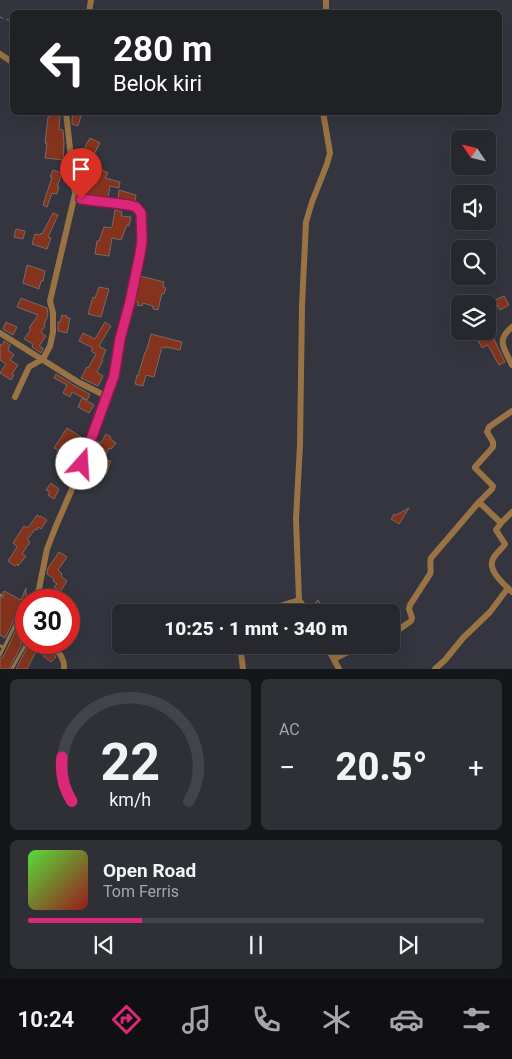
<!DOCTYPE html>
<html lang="id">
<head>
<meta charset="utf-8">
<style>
	:root { --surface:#27282e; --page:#2f3036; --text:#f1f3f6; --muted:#a4a6aa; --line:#43444a; --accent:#db2777 }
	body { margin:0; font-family:Roboto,sans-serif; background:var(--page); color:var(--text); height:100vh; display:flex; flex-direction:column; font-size:19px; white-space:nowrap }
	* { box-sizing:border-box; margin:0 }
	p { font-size:16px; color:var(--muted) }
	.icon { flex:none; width:28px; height:28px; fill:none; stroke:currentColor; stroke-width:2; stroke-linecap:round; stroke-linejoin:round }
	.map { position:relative; height:669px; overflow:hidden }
	.side { display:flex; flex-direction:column; gap:10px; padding:10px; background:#151619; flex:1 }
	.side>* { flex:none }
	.top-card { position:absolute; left:10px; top:10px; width:492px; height:105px; border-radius:8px; box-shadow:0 5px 20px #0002,0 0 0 1px var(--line); background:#202124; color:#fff; overflow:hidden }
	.needle { width:32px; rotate:305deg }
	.fabs { position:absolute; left:451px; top:130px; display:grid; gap:10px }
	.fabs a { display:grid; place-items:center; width:45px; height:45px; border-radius:8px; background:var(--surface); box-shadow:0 5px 20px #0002,0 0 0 1px var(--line); font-size:25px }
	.speed { position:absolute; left:15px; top:589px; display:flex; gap:10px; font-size:25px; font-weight:700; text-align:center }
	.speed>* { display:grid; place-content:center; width:65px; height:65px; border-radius:50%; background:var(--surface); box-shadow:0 5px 20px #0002,0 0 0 1px var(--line); line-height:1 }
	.speed .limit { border:8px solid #d22; background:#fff; color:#111 }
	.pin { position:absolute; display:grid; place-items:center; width:42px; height:42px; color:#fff; margin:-51px -21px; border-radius:50% 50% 50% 0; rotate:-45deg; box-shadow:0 0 5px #0007 }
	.pin .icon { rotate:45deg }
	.me { position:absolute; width:55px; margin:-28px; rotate:19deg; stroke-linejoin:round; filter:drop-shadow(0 0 4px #0008) }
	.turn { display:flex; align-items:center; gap:18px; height:105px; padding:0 20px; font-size:22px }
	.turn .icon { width:65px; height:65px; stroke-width:2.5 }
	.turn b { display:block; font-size:35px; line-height:42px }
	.big { font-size:38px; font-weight:800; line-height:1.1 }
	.side .tile { flex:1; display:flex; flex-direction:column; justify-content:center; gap:8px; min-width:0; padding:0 18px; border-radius:8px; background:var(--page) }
	.side .dial { align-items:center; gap:0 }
	.dial svg { height:130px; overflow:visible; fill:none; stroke:var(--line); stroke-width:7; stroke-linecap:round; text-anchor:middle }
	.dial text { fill:var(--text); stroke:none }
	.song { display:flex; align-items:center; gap:15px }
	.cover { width:60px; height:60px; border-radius:8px; background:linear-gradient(135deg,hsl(110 70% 55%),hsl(0 70% 35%)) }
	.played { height:5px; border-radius:2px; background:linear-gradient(90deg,var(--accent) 25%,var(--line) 25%) }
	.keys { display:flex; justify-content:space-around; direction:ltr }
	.heat { display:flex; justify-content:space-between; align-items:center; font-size:28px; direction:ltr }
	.side .tiles { flex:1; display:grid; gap:10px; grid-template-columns:1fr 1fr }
	.tile:last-child { grid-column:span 2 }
	.trip { position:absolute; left:112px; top:604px; width:288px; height:50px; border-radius:8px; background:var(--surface); box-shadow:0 5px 20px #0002,0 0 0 1px var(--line); font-weight:800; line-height:50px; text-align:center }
	.dock { display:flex; height:80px; justify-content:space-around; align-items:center; background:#101012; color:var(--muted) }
	.dock .icon { width:35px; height:35px }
	.dock .current { color:var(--accent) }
	.dock b { font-size:22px; color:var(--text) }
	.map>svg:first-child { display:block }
</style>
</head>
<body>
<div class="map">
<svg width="512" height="669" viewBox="0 0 512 669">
	<rect width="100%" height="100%" fill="#34353e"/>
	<path fill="#86331d" stroke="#766a67" d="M74 112H82L78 126 72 124V119Z
		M51 115 60 116 59 129 63 130 64 143 63 160 45 158 47 143H45L48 117H50Z
		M90 138 100 143 91 160 81 154Z
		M94 166 108 173 105 178 120 182 119 188 110 186 108 197 83 194 80 191 79 188 86 183H85Z
		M53 170 62 173 57 187H59L57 194 52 193 47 207 43 205 52 177H50Z
		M119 190 136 195 135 201 118 199Z
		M115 210 122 212 121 216 131 217 129 226 127 225 121 240 112 238 109 256 95 254 97 241H99L104 227 111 228 112 227Z
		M53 213 58 215 48 237 51 238 47 249 32 244 35 234 40 235 41 233 42 234Z
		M16 229 25 231 23 239 14 237Z
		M27 265 45 271 43 281H41L39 289 23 283Z
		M140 276 164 282 163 287 166 288 164 294 162 293 158 310 153 309V306L143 303 142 306 137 305 138 302 135 301Z
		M99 287 109 289 101 317 88 314 93 297 95 298Z
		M504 296 509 305 500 310 495 300Z
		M21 298 47 308 48 315 44 325 45 326 41 332 46 336 39 346 43 348 41 353 32 347 33 344 24 339 31 329 29 328 38 315 17 307Z
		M62 315 67 316V318H70L67 333 58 331V322H60Z
		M6 322 17 327 13 335 3 329Z
		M105 322 111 326 99 346 106 350 102 359 103 360 97 372 103 376 98 386 81 378 87 367 88 368 96 354 91 351 93 348 79 341 83 333 95 339Z
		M490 331 505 362 499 365 488 345 482 348 477 338Z
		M151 334 182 342 180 350 166 347V348L162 347 154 377 146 375 143 386 135 384 137 375 138 376 145 352H146Z
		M4 341 10 345 8 350 14 355 10 360 18 365 12 374 14 375 11 380 0 373 6 364 0 360V344L2 346Z
		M56 374 75 386 90 394 87 400 72 392 70 397 63 393 67 385 54 378Z
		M82 398 94 405 89 413 78 407Z
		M67 428 81 437 73 449 76 451 70 460 57 451 58 450 54 448Z
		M106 434 111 437 110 439 116 443 111 449 109 448 104 459 111 461 106 474 98 471 90 489 82 485 87 477 84 476 92 464 90 463 96 451 93 449 97 441 101 443Z
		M51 483 59 489 54 499 48 495 50 492 46 490Z
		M409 508 399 524 391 519 394 514 396 515Z
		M37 515 40 517V516L47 520 41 529 38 527 37 530 35 529 27 540 30 542 22 554 26 556 18 566 17 564 15 566 8 561 17 547 13 543 24 526 28 528Z
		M59 552 67 557 58 570 62 574 61 576 67 581 60 592 54 587 57 584 53 581 54 579 47 574 48 568Z
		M26 588V596L31 597 30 600H26V617L20 615 16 616 5 638 0 635V599L4 596 3 592 4 591 21 600Z
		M318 600 324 612H316L311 607Z
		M20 622 26 624V630L20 642H23L9 669H0V658L3 657Z
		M30 642H41L27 669H16Z
		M49 648 56 657 51 662 43 656Z"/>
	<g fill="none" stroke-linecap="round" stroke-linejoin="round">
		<path stroke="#6d6e76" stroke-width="1" stroke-dasharray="4 2.5" stroke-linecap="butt" d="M0 17 8 20 12 23
			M12 28 9 37 11 46 12 48"/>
		<path stroke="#997343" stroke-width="3" d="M0 596 1 595
			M0 646 4 647 18 619 20 618 26 621
			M0 655 4 647
			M12 669 27 642"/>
		<path stroke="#997343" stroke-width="6" d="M326 0V12
			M89 12 91 0
			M0 54 12 62
			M512 327C495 341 505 349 512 365
			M0 333 78 382 106 396
			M15 397 29 367 43 359 50 346 53 332V313L50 301 75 194
			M512 411 489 427 487 432 493 442V447L475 467V468L493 486 492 489 479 502 501 523 496 530 505 544C502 549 495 554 493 559 487 571 505 585 512 592
			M501 523 512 512
			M35 600 39 589 47 549 56 526 78 475 114 377 120 339 130 302 140 254 142 241 141 213 136 207 129 205 81 199 75 194 66 112
			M261 612 299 600
			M308 612 299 600 296 519 300 445 302 306 306 222 312 202 327 164 330 153 323 112
			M391 635 411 621 412 618 409 609 410 605 430 574C432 569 429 564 431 558L479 502
			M50 642C57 651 65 657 64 669
			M240 645 243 669
			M326 645 339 669
			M334 659 362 645
			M435 669 445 660 463 638 490 612 508 588"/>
	</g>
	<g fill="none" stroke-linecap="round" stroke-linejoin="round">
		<g stroke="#8e194d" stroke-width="12">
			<path id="route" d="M81 199 129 205 136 207 141 213 142 241 140 254 130 302 120 339 114 376 82 464"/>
		</g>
		<use href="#route" stroke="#db2777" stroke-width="9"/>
	</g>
</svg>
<div class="fabs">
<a><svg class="needle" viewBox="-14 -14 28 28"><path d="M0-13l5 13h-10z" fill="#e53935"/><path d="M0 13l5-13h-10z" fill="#a4a6aa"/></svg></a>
<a><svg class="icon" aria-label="sound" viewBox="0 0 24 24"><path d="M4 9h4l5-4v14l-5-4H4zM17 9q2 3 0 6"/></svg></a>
<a><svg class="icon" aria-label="search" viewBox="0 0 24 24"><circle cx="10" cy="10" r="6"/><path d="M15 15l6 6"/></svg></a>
<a><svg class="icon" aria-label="layers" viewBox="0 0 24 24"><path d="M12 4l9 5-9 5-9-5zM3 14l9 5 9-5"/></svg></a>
</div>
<div class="speed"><div class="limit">30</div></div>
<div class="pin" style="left:81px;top:199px;background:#d93025"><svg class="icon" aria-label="arrive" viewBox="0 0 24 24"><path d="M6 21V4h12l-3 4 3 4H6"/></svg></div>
<svg class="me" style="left:82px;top:464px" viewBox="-20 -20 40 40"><circle r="19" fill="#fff"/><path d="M0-13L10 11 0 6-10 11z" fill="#db2777"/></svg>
<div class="trip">10:25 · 1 mnt · 340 m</div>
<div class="top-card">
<div class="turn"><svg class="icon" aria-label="left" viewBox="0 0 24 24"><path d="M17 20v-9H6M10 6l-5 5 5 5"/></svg><div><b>280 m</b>Belok kiri</div></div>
</div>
</div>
<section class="side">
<div class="tiles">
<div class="tile dial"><svg viewBox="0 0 100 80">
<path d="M14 69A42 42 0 1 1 86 69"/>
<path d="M14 69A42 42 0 0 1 8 42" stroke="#db2777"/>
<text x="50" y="56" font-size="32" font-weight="700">22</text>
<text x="50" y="72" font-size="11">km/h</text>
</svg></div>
<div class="tile"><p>AC</p>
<div class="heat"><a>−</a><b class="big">20.5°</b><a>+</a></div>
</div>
<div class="tile">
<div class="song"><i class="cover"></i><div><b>Open Road</b><p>Tom Ferris</p></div></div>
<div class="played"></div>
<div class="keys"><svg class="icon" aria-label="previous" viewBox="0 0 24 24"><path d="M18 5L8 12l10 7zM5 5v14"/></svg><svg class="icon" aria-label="pause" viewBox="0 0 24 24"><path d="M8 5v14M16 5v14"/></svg><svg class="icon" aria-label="next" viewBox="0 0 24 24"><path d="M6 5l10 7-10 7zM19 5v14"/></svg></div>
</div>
</div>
</section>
<nav class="dock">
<b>10:24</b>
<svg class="icon current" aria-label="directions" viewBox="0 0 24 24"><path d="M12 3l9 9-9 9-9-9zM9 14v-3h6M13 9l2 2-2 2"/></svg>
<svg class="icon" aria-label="music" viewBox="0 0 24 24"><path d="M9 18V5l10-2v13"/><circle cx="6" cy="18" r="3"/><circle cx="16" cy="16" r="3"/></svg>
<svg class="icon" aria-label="phone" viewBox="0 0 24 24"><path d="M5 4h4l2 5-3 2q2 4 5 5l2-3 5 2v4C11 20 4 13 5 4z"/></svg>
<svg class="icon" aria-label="climate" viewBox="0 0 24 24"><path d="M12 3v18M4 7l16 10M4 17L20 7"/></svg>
<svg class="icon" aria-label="car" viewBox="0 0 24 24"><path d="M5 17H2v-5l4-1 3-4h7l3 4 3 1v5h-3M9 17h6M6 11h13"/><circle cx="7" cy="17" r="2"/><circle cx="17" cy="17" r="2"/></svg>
<svg class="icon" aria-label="filters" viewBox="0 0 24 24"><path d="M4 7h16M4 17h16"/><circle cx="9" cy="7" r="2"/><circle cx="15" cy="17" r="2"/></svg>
</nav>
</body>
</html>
